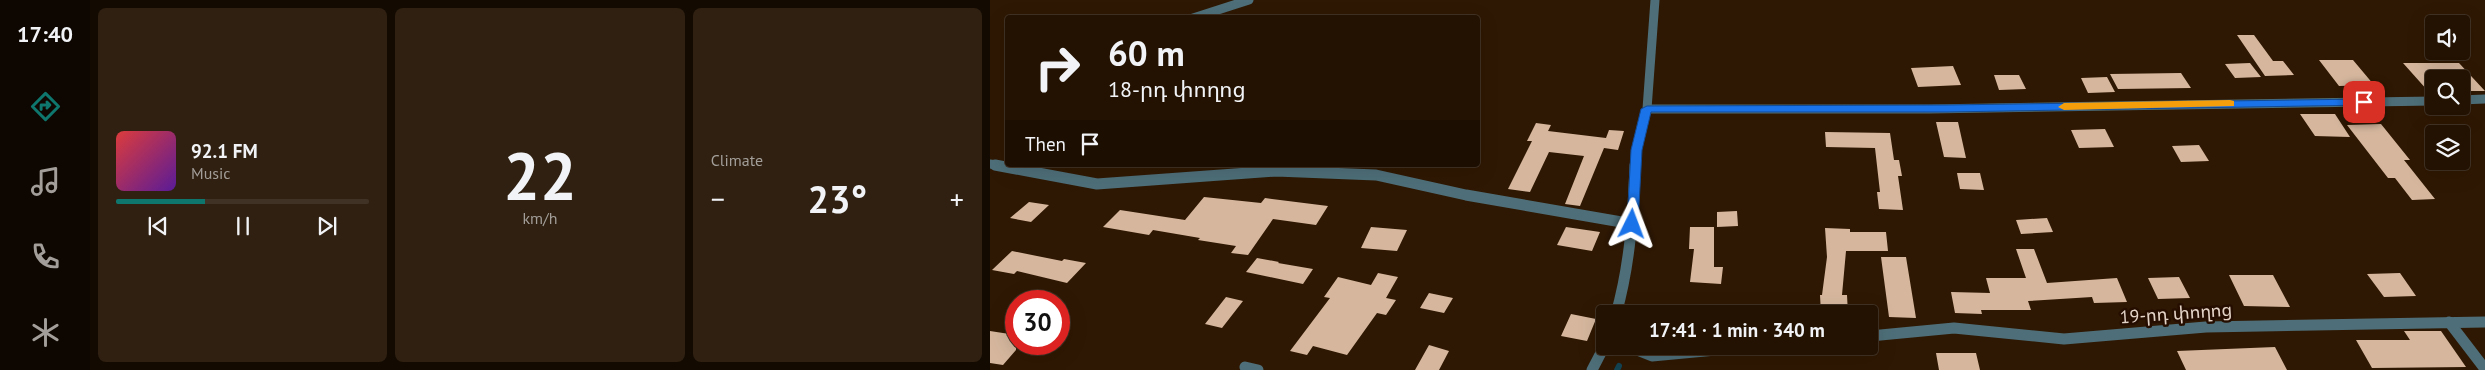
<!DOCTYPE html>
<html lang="en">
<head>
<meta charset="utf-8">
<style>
	:root { --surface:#231202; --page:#2f2011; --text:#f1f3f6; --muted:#a39e99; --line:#403224; --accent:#0f766e }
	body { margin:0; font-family:"PT Sans","Noto Sans Armenian",sans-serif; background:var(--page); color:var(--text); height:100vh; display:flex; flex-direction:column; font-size:19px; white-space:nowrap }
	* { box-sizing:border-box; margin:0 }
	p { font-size:16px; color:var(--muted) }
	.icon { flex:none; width:28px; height:28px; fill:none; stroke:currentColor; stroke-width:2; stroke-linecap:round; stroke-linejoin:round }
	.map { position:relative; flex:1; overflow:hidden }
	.drawer { display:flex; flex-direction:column; gap:8px; padding:8px; background:#130a01; width:900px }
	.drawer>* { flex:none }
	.banner { position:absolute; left:15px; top:15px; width:475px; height:152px; border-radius:5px; box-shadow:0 5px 20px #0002,0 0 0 1px var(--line); background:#231202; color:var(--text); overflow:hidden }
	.fabs { position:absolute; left:1435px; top:15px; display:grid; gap:10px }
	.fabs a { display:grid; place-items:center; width:45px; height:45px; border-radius:5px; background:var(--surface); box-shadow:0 5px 20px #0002,0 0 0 1px var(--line); font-size:25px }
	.speed { position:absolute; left:15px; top:290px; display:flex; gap:10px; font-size:25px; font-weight:700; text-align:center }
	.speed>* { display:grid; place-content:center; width:65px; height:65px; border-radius:50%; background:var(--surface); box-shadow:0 5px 20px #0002,0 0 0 1px var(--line); line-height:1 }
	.speed .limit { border:8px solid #d22; background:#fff; color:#111 }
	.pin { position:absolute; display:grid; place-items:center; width:42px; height:42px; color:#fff; margin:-21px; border-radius:10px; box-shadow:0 2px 8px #0006 }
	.me { position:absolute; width:55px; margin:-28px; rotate:3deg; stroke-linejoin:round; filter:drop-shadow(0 0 4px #0008) }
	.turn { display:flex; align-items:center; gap:18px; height:105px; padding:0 20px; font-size:22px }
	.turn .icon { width:65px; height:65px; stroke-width:2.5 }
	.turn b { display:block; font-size:35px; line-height:42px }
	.then { display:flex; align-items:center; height:48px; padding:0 20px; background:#0003; gap:10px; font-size:19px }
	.big { font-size:38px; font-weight:800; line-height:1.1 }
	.drawer .widget { flex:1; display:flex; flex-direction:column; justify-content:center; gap:8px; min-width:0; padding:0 18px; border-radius:8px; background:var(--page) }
	.drawer .dial { align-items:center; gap:0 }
	.dial b { font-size:65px; line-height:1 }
	.song { display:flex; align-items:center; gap:15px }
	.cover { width:60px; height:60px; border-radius:8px; background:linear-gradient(135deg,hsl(0 70% 55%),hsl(270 70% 35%)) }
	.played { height:5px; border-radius:2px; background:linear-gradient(90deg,var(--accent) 35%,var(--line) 35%) }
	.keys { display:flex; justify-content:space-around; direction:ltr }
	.heat { display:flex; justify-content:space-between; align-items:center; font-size:28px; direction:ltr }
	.drawer .tiles { flex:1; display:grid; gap:8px; grid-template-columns:repeat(3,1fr) }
	.trip { position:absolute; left:606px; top:305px; width:282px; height:50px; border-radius:5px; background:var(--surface); box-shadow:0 5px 20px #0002,0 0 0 1px var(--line); font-weight:800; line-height:50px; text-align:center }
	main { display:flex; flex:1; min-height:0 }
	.tabs { display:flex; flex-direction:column; width:90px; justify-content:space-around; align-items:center; background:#0e0701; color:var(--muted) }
	.tabs .icon { width:35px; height:35px }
	.tabs .current { color:var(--accent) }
	.tabs b { font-size:22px; color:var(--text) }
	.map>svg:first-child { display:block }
</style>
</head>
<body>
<main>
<nav class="tabs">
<b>17:40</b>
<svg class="icon current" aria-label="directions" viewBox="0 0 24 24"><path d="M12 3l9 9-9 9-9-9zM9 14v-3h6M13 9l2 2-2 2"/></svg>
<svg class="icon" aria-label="music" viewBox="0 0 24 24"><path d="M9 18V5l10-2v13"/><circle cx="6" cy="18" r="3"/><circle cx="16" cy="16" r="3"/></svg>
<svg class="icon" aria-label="phone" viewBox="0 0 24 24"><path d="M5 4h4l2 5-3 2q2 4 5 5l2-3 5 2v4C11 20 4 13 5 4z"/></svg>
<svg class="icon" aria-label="climate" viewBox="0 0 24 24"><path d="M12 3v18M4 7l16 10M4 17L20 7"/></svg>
</nav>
<section class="drawer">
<div class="tiles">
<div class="widget">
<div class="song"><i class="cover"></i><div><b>92.1 FM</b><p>Music</p></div></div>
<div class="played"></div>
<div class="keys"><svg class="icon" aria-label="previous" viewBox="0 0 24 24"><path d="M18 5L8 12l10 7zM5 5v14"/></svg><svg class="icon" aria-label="pause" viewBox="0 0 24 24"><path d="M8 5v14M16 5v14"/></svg><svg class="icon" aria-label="next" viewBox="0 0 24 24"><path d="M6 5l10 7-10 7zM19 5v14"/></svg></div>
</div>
<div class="widget dial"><b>22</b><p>km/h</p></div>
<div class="widget"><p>Climate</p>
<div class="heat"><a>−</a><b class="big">23°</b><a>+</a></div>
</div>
</div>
</section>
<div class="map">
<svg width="1495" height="370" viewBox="0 0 1495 370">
	<rect width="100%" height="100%" fill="#2f1803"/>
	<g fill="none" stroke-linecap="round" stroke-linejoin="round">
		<path stroke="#144452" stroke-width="6" d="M627 370 629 366"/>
	</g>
	<path fill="#d6b79e" d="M1247 35H1264L1283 61H1293L1304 75 1275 76Z
		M1329 60H1363L1384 85 1349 86Z
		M1260 63 1271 77 1245 78 1235 64Z
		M1413 63H1469L1495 91H1471V79H1444V91H1438Z
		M963 66 971 85 928 87 921 68Z
		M1191 73 1201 88 1128 89 1120 74Z
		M1004 75H1029L1036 89 1009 90Z
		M1117 77 1125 92 1098 93 1091 78Z
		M1310 114H1345L1360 137 1325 136Z
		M946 122H968L976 158 954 157Z
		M546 123 561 125 558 131 616 138 619 130 634 131 628 150 614 148 590 206 575 204 594 156 559 152 540 192 518 189 542 141H537Z
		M1391 124 1420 160H1414L1445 199 1422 200 1405 178H1398L1357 125Z
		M1115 129 1124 147 1089 148 1081 130Z
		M835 132 900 133 904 160H909L912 176H908L913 210 889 209 887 192H890L885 148 836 147Z
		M1209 145 1219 161 1191 162 1182 146Z
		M967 173H990L994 190 970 189Z
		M214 197 271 203 275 198 338 206 326 225 283 219 258 255 241 253 246 246 208 240 210 238 163 230 159 235 113 227 130 210 195 220Z
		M39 202 59 205 41 222 20 218Z
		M747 211 748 226 727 227V212Z
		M1057 218 1063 232 1031 234 1026 220Z
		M381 227 417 230 407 251 371 248Z
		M576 227 610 232 602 251 567 245Z
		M700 227H724V267H733L731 284 700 282 704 249H699Z
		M835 228 860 229V232H896L898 251H856L852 295H857L858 314H831L830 295H832L837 257Z
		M1026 249H1044L1057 283 1127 278 1137 302 1104 303 1102 297 1038 301 1041 310H991L992 314 965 313 961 292 1000 293 996 278H1036Z
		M22 251 72 261 74 259 96 263 77 283 27 271 24 274 2 270Z
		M891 257H916L926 318 899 317Z
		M267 258 289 262 288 263 323 269 313 284 256 272Z
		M388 273 408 277 396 298 406 300 396 315 387 313 357 355 323 346 317 355 300 351 340 298 334 297 348 277 381 285Z
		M1410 273 1426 296 1394 297 1377 274Z
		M1239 275H1283L1300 307 1254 306Z
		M1189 277 1200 298 1168 299 1158 278Z
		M439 293 463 298 454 313 430 308Z
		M236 297 253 301 232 328 215 324Z
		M581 314 606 319 597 341 571 336Z
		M0 331 26 335V350L13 365 0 363Z
		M1414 331H1451L1476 367 1382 368 1366 340H1420Z
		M439 345 459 351 449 370H425Z
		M1285 347 1297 370H1196L1187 351Z
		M946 353H986L990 370H949Z"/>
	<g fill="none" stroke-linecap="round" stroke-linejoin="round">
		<path stroke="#4e6f79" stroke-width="9" d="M203 18 259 0"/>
		<path stroke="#4e6f79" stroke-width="11" d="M255 367 268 370"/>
		<path stroke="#4e6f79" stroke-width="9" d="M1471 100 1495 99
			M657 109H939L1444 101
			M0 164 11 166
			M645 166 646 150 657 109 665 0"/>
		<path stroke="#4e6f79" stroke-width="11" d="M5 165 107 184 286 171 386 175 476 195 643 224
			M626 314C640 265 643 216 645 165
			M1459 322 1495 369
			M880 336 964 328 1074 339 1216 327 1495 322
			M637 346 662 356 768 346
			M602 370 615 345"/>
	</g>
	<path fill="#1a73e8" stroke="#114b97" d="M1374 99 1378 100V105L957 112H661L652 150 648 224 642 228 637 224 641 150 651 109 657 106 957 105Z"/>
	<path fill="#f59e0b" d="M1240 100 1244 101V106L1074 110 1068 107 1074 103Z"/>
	<g text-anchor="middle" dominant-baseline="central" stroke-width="5" stroke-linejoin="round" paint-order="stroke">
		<g font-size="18" fill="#e3d2c6" stroke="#250e00">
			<text transform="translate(1186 313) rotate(-4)">19-րդ փողոց</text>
		</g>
	</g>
</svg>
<div class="fabs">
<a><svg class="icon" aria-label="sound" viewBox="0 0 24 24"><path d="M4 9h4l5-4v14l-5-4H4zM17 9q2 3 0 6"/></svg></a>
<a><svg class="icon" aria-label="search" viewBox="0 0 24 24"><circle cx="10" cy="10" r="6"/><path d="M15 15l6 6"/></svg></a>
<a><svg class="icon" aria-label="layers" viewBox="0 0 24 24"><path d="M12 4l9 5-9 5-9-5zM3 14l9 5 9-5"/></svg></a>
</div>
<div class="speed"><div class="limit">30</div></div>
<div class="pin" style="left:1374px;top:102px;background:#d93025"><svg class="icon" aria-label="arrive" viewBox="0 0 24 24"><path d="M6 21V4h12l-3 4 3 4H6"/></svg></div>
<svg class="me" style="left:642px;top:224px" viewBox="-20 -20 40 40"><path d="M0-17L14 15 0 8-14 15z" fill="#1a73e8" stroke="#fff" stroke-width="4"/></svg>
<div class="trip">17:41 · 1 min · 340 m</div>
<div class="banner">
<div class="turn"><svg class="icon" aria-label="right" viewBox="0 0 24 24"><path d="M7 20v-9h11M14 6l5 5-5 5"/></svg><div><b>60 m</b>18-րդ փողոց</div></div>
<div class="then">Then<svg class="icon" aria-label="arrive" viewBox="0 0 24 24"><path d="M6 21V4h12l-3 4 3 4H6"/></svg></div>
</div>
</div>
</main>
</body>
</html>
